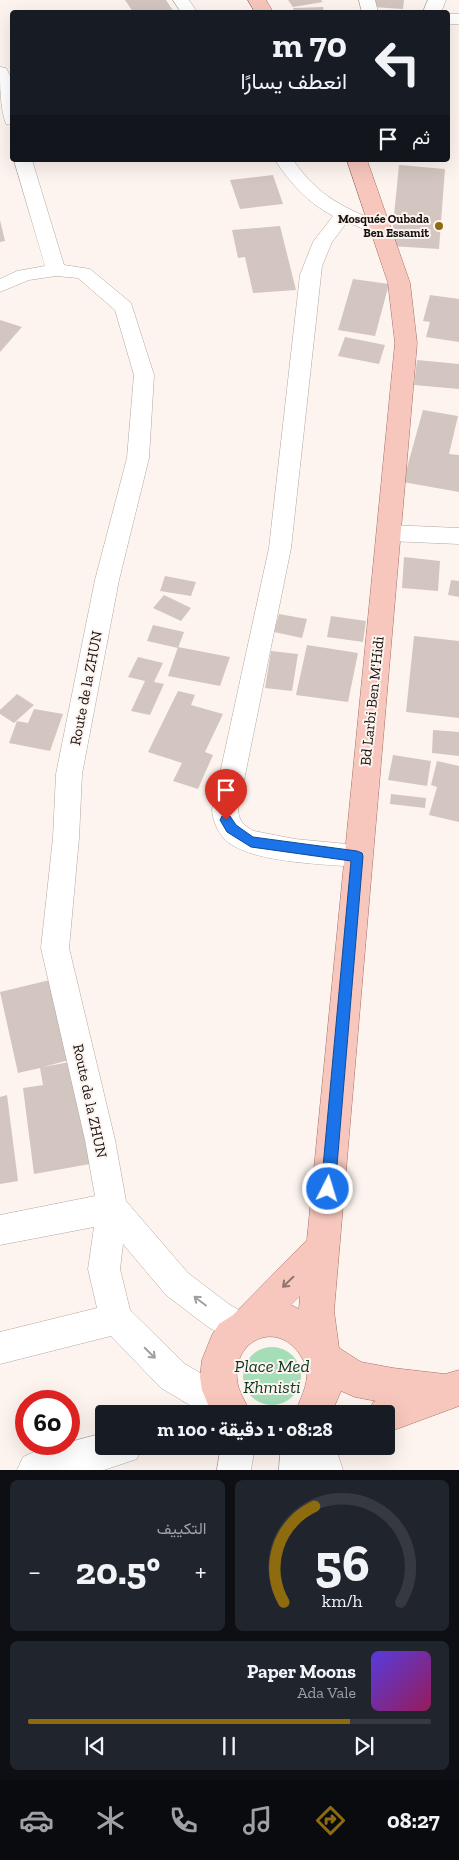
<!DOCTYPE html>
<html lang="ar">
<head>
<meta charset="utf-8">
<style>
	:root { --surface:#171b24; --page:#20242c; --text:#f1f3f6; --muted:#9ea1a6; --line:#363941; --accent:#8e6b0e }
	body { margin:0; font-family:"Zilla Slab",Vazirmatn,serif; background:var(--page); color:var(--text); direction:rtl; height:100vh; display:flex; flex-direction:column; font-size:19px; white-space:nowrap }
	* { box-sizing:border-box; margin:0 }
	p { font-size:16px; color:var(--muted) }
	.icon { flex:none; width:28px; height:28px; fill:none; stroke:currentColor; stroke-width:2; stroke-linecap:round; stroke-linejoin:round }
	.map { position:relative; height:1470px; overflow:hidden; direction:ltr }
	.side { display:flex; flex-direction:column; gap:10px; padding:10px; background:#0d0f14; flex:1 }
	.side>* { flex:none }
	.hud { position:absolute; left:10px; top:10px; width:440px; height:152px; border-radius:5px; box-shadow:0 5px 20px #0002; direction:rtl; background:#171b24; color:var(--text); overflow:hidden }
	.speed { position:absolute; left:15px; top:1390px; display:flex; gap:10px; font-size:25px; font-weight:700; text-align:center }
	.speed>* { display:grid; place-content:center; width:65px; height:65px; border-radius:50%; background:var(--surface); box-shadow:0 5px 20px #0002; line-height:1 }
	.speed .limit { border:8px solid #d22; background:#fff; color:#111 }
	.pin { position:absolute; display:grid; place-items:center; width:42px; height:42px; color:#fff; margin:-51px -21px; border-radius:50% 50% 50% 0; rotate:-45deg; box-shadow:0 0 5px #0007 }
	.pin .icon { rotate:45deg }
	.me { position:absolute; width:55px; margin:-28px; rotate:5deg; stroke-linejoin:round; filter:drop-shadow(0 0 4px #0008) }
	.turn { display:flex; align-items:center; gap:18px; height:105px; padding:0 20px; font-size:22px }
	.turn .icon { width:65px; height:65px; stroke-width:2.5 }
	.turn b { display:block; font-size:35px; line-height:42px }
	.then { display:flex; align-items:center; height:48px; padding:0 20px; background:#0003; gap:10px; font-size:19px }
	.big { font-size:38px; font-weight:800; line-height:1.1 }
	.side .card { flex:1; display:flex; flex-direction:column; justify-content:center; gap:8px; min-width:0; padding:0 18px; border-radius:8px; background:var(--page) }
	.side .dial { align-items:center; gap:0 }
	.dial svg { height:130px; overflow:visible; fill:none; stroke:var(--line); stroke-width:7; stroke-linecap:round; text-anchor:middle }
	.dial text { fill:var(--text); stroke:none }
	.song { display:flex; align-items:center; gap:15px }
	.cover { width:60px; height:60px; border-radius:8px; background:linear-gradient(135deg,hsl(250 70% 55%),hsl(330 70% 35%)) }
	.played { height:5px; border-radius:2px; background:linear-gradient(90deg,var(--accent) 80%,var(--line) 80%) }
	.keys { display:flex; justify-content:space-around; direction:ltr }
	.heat { display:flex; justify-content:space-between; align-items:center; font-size:28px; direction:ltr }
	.side .tiles { flex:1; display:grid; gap:10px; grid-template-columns:1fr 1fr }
	.card:last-child { grid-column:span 2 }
	.trip { position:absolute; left:95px; top:1405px; width:300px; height:50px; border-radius:5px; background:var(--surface); box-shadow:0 5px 20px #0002; font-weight:800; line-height:50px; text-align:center; direction:rtl }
	.menu { display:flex; height:80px; justify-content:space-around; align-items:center; background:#090b0e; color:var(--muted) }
	.menu .icon { width:35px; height:35px }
	.menu .on { color:var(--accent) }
	.menu b { font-size:22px; color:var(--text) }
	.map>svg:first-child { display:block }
</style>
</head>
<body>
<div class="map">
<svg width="459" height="1470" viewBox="0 0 459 1470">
	<rect width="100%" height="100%" fill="#fef4ef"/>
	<path fill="#a4ddb8" d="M243 1376a29 29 0 1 1 58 0a29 29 0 1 1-58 0Z"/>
	<path fill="#d3c6c1" d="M125 0H166L174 12H133Z
		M288 0H321L323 2 293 7Z
		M373 0H404L403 9 372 7Z
		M323 7 324 12H294L293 8Z
		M399 165 445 169 439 249 391 246Z
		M273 175 283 204 240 209 230 180Z
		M0 220 5 241 0 242Z
		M280 226 296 290 253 293 245 257 238 258 232 230Z
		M353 279 389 284 375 336 338 330Z
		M430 295 459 299V342L426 337 430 322 423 321Z
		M0 320 22 327 0 352Z
		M345 337 385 345 379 364 338 356Z
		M417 360 459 364V389L414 385Z
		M423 410 458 416 449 454 459 455V492L403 482Z
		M404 557 440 561 438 591 402 588Z
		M165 576 196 582 191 596 160 591Z
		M451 580 459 581V597L448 595Z
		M164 595 191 608 181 621 153 608Z
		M279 614 307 619 302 638 274 632Z
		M331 616 366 621 363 642 327 637Z
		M153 625 184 632 178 648 147 641Z
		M414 636 459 641V718L406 712Z
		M307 645 358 653 348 702 296 695Z
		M178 647 230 657 220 686 168 676Z
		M271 651 298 654 292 691 265 688Z
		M138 657 163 663 154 682 164 684 150 715 131 711 145 681 128 677Z
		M178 691 195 695 191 705 223 714 205 752 213 755 198 789 173 781 182 763 148 752Z
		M17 694 34 705 14 723 0 714V710Z
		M34 709 63 714 50 751 9 743 17 721 28 723Z
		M433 730 459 732V756L432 753Z
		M393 755 431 761 427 786 388 780Z
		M437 761 459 766V822L429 815 437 787 431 785Z
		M391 794 426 798 425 808 390 804Z
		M54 979 73 1059 43 1067 75 1061 90 1164 34 1174 23 1088 43 1085 40 1068 18 1073 0 992Z
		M7 1095 18 1181 0 1184V1097Z"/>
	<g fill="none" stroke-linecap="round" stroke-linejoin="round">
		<g stroke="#b2a7a0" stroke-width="1">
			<path id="minor" d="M173 0H189L197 12H181Z
				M359 0H375L378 12H362Z
				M448 14H459V24H448Z
				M0 67 6 68C16 83 14 109 12 125L6 124C0 109 0 84 0 67Z
				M14 160H32L64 265 90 269 131 303 154 375 149 458 119 580 82 774 79 838 69 948 115 1140 126 1201 188 1273 230 1305 251 1317 256 1328 251 1339 240 1344 208 1327 166 1295 123 1244 120 1269 130 1310 185 1364 241 1397 246 1409 244 1414H205L161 1388 111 1336 0 1364V1332L97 1308 88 1269 94 1227 0 1245V1215L95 1196 85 1140 41 948 53 838 56 774 95 580 127 458 134 375 115 310 78 278 56 276 29 280 0 292V279L17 271 45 266Z
				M275 160H293C320 198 344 208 387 225L389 229 387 233 380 235 373 233 347 222 332 242 322 266 291 548 238 810C239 821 244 826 254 831L295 839 357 845 366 848 370 856 366 864 357 867C323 864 257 863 229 843 219 836 213 822 212 810L269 548 300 275 313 242 333 216C307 202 291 184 275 160Z
				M389 525 459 528V544L389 541 381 539 378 533 381 527Z
				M221 1446H255L251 1470H217Z
				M281 1446H315L313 1470H279Z"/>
		</g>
		<g stroke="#b2a7a0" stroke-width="1">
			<path id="tertiary" d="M104 1433V1446H142L137 1459 104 1470H17L23 1457 36 1451Z"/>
		</g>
		<g stroke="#b2a7a0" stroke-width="1">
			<path id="secondary" d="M428 0H446L441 12H423Z
				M298 1446H335L343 1470H305Z"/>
		</g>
		<g stroke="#a46f64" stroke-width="1">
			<path id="primary" d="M248 0H266L273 12H255Z
				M347 160H367L410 283 417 343 334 1311 339 1348 361 1362 393 1368 445 1374 459 1370V1406L386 1433V1414H368L373 1402 376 1401 355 1397 341 1391 331 1414H294C300 1400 308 1386 307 1370 306 1364 302 1358 299 1353 275 1320 233 1341 237 1379 238 1392 246 1402 251 1414H212L202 1390 200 1377 202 1360 212 1335 219 1324 233 1315 307 1240 395 343 388 283ZM300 1296 299 1309 291 1305Z"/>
		</g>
		<use href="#minor" fill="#fff" fill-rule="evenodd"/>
		<use href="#tertiary" fill="#fff" fill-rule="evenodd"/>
		<use href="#secondary" fill="#fff" fill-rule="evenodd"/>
		<use href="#primary" fill="#f7c7bd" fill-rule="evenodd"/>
	</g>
	<defs><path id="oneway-shaft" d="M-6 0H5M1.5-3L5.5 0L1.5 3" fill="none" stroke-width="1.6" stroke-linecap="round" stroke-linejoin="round" transform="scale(1.25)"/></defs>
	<use stroke="#91756f" href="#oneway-shaft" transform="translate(288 1282) rotate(136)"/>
	<g stroke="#a1a09f">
		<use href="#oneway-shaft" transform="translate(200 1301) rotate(-143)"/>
		<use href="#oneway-shaft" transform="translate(150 1353) rotate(45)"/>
	</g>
	<path fill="#1a73e8" stroke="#114b97" d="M226 815 230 816 236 825 253 837 357 851 362 853 363 856 335 1189 333 1194 328 1196 323 1194 321 1189 351 861 251 847 227 832 220 820 222 816Z"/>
	<circle fill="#8e6b0e" stroke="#fef4ef" stroke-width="2" cx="439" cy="226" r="5"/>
	<g text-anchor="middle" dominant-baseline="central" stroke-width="4" stroke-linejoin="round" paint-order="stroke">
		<g font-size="12" font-weight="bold" fill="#15110f" stroke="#fef4ef" text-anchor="end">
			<text x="429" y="219">Mosquée Oubada<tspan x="429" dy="14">Ben Essamit</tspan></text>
		</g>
		<g font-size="15" fill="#15110f" stroke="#fef4ef">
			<text transform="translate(86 688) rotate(-79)">Route de la ZHUN</text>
			<text transform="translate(372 701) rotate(-84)">Bd Larbi Ben M'Hidi</text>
			<text transform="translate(90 1101) rotate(78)">Route de la ZHUN</text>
		</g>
		<g font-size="18" font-style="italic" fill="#0a3a21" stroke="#fef4ef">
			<text x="272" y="1366">Place Med<tspan x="272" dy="21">Khmisti</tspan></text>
		</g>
	</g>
</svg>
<div class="speed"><div class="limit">60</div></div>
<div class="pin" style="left:226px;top:820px;background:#d93025"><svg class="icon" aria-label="arrive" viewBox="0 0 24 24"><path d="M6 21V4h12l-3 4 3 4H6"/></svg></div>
<svg class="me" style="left:328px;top:1189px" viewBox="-20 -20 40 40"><circle r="17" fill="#1a73e8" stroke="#fff" stroke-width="3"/><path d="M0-11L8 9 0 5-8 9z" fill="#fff"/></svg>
<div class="trip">08:28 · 1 دقيقة · 100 m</div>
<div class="hud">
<div class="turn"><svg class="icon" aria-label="left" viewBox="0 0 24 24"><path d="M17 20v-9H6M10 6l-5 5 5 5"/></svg><div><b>70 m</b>انعطف يسارًا</div></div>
<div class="then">ثم<svg class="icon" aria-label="arrive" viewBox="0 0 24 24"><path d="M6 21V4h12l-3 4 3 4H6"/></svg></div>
</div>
</div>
<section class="side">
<div class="tiles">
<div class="card dial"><svg viewBox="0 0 100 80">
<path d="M14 69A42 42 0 1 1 86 69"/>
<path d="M14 69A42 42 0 0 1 33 10" stroke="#8e6b0e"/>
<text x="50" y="56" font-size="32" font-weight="700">56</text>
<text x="50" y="72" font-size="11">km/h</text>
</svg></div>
<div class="card"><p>التكييف</p>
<div class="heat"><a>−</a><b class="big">20.5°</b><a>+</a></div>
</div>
<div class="card">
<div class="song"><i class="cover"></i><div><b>Paper Moons</b><p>Ada Vale</p></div></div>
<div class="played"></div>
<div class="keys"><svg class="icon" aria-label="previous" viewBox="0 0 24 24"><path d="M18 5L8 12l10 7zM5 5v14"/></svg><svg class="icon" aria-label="pause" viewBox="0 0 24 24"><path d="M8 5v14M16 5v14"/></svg><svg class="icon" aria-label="next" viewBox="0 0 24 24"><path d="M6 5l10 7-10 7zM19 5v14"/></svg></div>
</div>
</div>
</section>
<nav class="menu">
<b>08:27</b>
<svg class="icon on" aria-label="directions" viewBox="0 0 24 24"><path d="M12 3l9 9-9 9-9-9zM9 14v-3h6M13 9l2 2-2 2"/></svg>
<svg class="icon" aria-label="music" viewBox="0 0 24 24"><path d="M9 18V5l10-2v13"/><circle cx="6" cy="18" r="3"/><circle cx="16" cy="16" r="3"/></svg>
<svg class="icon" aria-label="phone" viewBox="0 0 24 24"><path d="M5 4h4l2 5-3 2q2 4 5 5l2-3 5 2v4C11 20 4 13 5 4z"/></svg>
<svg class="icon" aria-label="climate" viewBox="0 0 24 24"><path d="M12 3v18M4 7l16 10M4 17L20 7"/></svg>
<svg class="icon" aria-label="car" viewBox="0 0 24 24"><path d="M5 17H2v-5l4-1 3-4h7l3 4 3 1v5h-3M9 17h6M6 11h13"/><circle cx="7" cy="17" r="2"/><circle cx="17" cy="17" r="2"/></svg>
</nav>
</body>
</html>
